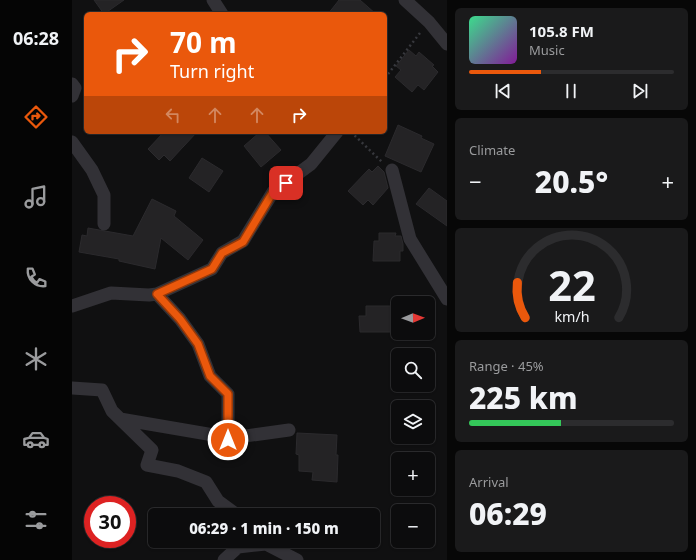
<!DOCTYPE html>
<html lang="en">
<head>
<meta charset="utf-8">
<style>
	:root { --surface:#0c0c0d; --page:#1a1a1b; --text:#f1f3f6; --muted:#9a9b9d; --line:#2c2c2e; --accent:#ea580c }
	body { margin:0; font-family:"Noto Sans",sans-serif; background:var(--page); color:var(--text); height:100vh; display:flex; flex-direction:column; font-size:15px; white-space:nowrap }
	* { box-sizing:border-box; margin:0 }
	p { font-size:13px; color:var(--muted) }
	.icon { flex:none; width:22px; height:22px; fill:none; stroke:currentColor; stroke-width:2; stroke-linecap:round; stroke-linejoin:round }
	.map { position:relative; flex:1; overflow:hidden }
	.drawer { display:flex; flex-direction:column; gap:8px; padding:8px; background:#070707; width:249px }
	.drawer>* { flex:none }
	.hud { position:absolute; left:12px; top:12px; width:303px; height:122px; border-radius:6px; box-shadow:0 1px 3px #0004,0 0 0 1px var(--line); background:#ea580c; color:#fff; overflow:hidden }
	.needle { width:26px; rotate:89deg }
	.fabs { position:absolute; left:319px; top:296px; display:grid; gap:8px }
	.fabs a { display:grid; place-items:center; width:44px; height:44px; border-radius:6px; background:var(--surface); box-shadow:0 1px 3px #0004,0 0 0 1px var(--line); font-size:20px }
	.speed { position:absolute; left:12px; top:496px; display:flex; gap:8px; font-size:20px; font-weight:700; text-align:center }
	.speed>* { display:grid; place-content:center; width:52px; height:52px; border-radius:50%; background:var(--surface); box-shadow:0 1px 3px #0004,0 0 0 1px var(--line); line-height:1 }
	.speed .limit { border:6px solid #d22; background:#fff; color:#111 }
	.pin { position:absolute; display:grid; place-items:center; width:34px; height:34px; color:#fff; margin:-17px; border-radius:8px; box-shadow:0 2px 6px #0006 }
	.me { position:absolute; width:44px; margin:-22px; rotate:0deg; stroke-linejoin:round; filter:drop-shadow(0 0 3px #0008) }
	.turn { display:flex; align-items:center; gap:14px; height:84px; padding:0 20px; font-size:18px }
	.turn .icon { width:52px; height:52px; stroke-width:2.5 }
	.turn b { display:block; font-size:28px; line-height:34px }
	.lanes { display:flex; align-items:center; height:38px; padding:0 20px; background:#0003; justify-content:center; gap:20px; direction:ltr }
	.lanes .off { opacity:.35 }
	.big { font-size:30px; font-weight:800; line-height:1.1 }
	.drawer .card { flex:1; display:flex; flex-direction:column; justify-content:center; gap:6px; min-width:0; padding:0 14px; border-radius:6px; background:var(--page) }
	.drawer .dial { align-items:center; gap:0 }
	.dial svg { height:104px; overflow:visible; fill:none; stroke:var(--line); stroke-width:7; stroke-linecap:round; text-anchor:middle }
	.dial text { fill:var(--text); stroke:none }
	.song { display:flex; align-items:center; gap:12px }
	.cover { width:48px; height:48px; border-radius:6px; background:linear-gradient(135deg,hsl(150 70% 55%),hsl(290 70% 35%)) }
	.played { height:4px; border-radius:2px; background:linear-gradient(90deg,var(--accent) 35%,var(--line) 35%) }
	.keys { display:flex; justify-content:space-around; direction:ltr }
	.heat { display:flex; justify-content:space-between; align-items:center; font-size:22px; direction:ltr }
	.charge { height:6px; border-radius:3px; background:linear-gradient(90deg,#34c759 45%,var(--line) 0) }
	.trip { position:absolute; left:76px; top:508px; width:232px; height:40px; border-radius:6px; background:var(--surface); box-shadow:0 1px 3px #0004,0 0 0 1px var(--line); font-weight:800; line-height:40px; text-align:center }
	main { display:flex; flex:1; min-height:0 }
	.tabs { display:flex; flex-direction:column; width:72px; justify-content:space-around; align-items:center; background:#050505; color:var(--muted) }
	.tabs .icon { width:28px; height:28px }
	.tabs .current { color:var(--accent) }
	.tabs b { font-size:18px; color:var(--text) }
	.map>svg:first-child { display:block }
</style>
</head>
<body>
<main>
<nav class="tabs">
<b>06:28</b>
<svg class="icon current" aria-label="directions" viewBox="0 0 24 24"><path d="M12 3l9 9-9 9-9-9zM9 14v-3h6M13 9l2 2-2 2"/></svg>
<svg class="icon" aria-label="music" viewBox="0 0 24 24"><path d="M9 18V5l10-2v13"/><circle cx="6" cy="18" r="3"/><circle cx="16" cy="16" r="3"/></svg>
<svg class="icon" aria-label="phone" viewBox="0 0 24 24"><path d="M5 4h4l2 5-3 2q2 4 5 5l2-3 5 2v4C11 20 4 13 5 4z"/></svg>
<svg class="icon" aria-label="climate" viewBox="0 0 24 24"><path d="M12 3v18M4 7l16 10M4 17L20 7"/></svg>
<svg class="icon" aria-label="car" viewBox="0 0 24 24"><path d="M5 17H2v-5l4-1 3-4h7l3 4 3 1v5h-3M9 17h6M6 11h13"/><circle cx="7" cy="17" r="2"/><circle cx="17" cy="17" r="2"/></svg>
<svg class="icon" aria-label="filters" viewBox="0 0 24 24"><path d="M4 7h16M4 17h16"/><circle cx="9" cy="7" r="2"/><circle cx="15" cy="17" r="2"/></svg>
</nav>
<div class="map">
<svg width="375" height="560" viewBox="0 0 375 560">
	<rect width="100%" height="100%" fill="#101011"/>
	<path fill="#242325" stroke="#2b2a2d" d="M22 0H52L32 14Z
		M267 0H288L304 14H256Z
		M337 50 344 56 347 52 362 65 360 66 366 72 352 90 346 85 340 92 323 77 329 70 324 66Z
		M326 125 350 136 349 138 362 144 349 172 313 156Z
		M92 132H125L98 161 92 155 87 160 76 149Z
		M188 132H193L209 150 189 167 172 146Z
		M130 158 151 171 137 192 117 178Z
		M306 166 312 172 316 188 301 205 296 200 291 205 276 191 297 169 300 172Z
		M357 188 375 201V226L344 204Z
		M80 199 104 211 102 216 131 240 116 260 89 238 83 269 47 261V259L7 252 10 235 15 236 16 228 61 236Z
		M307 233H324L323 236H329L331 244V251H328V261H301L302 241H307Z
		M294 306H319V332H288L287 316H294Z
		M225 433 265 435 264 455H266L265 482 240 480 241 472 227 471V455L224 454Z"/>
	<g fill="none" stroke-linecap="round" stroke-linejoin="round">
		<path stroke="#37383d" stroke-width="2.5" stroke-dasharray="2 3" stroke-linecap="butt" d="M313 78 348 33
			M279 132 310 162"/>
		<path stroke="#323136" stroke-width="13" d="M141 0 150 14
			M333 0 357 22 375 44
			M0 84 3 88 0 96
			M0 142 20 170 32 195V224
			M320 170 338 239 375 299
			M85 294 140 269 150 253 171 241 201 192 239 164 265 132
			M0 306 39 293 77 295 85 294 108 319 126 344 138 376 156 394V440
			M0 388 30 390 40 411 80 450 75 465 106 471 134 482 146 501 165 515
			M48 419 159 438 217 430
			M152 560 166 547 194 544 225 560"/>
	</g>
	<g fill="none" stroke-linecap="round" stroke-linejoin="round">
		<g stroke="#983908" stroke-width="10">
			<path id="route" d="M156 440V394L138 376 126 344 108 319 85 294 140 269 150 253 171 242 201 192 214 183"/>
		</g>
		<use href="#route" stroke="#ea580c" stroke-width="7"/>
	</g>
</svg>
<div class="fabs">
<a><svg class="needle" viewBox="-14 -14 28 28"><path d="M0-13l5 13h-10z" fill="#e53935"/><path d="M0 13l5-13h-10z" fill="#9a9b9d"/></svg></a>
<a><svg class="icon" aria-label="search" viewBox="0 0 24 24"><circle cx="10" cy="10" r="6"/><path d="M15 15l6 6"/></svg></a>
<a><svg class="icon" aria-label="layers" viewBox="0 0 24 24"><path d="M12 4l9 5-9 5-9-5zM3 14l9 5 9-5"/></svg></a>
<a>+</a>
<a>−</a>
</div>
<div class="speed"><div class="limit">30</div></div>
<div class="pin" style="left:214px;top:183px;background:#d93025"><svg class="icon" aria-label="arrive" viewBox="0 0 24 24"><path d="M6 21V4h12l-3 4 3 4H6"/></svg></div>
<svg class="me" style="left:156px;top:440px" viewBox="-20 -20 40 40"><circle r="17" fill="#ea580c" stroke="#fff" stroke-width="3"/><path d="M0-11L8 9 0 5-8 9z" fill="#fff"/></svg>
<div class="trip">06:29 · 1 min · 150 m</div>
<div class="hud">
<div class="turn"><svg class="icon" aria-label="right" viewBox="0 0 24 24"><path d="M7 20v-9h11M14 6l5 5-5 5"/></svg><div><b>70 m</b>Turn right</div></div>
<div class="lanes"><svg class="icon off" aria-label="left" viewBox="0 0 24 24"><path d="M17 20v-9H6M10 6l-5 5 5 5"/></svg><svg class="icon off" aria-label="ahead" viewBox="0 0 24 24"><path d="M12 20V5M6 11l6-6 6 6"/></svg><svg class="icon off" aria-label="ahead" viewBox="0 0 24 24"><path d="M12 20V5M6 11l6-6 6 6"/></svg><svg class="icon" aria-label="right" viewBox="0 0 24 24"><path d="M7 20v-9h11M14 6l5 5-5 5"/></svg></div>
</div>
</div>
<section class="drawer">
<div class="card">
<div class="song"><i class="cover"></i><div><b>105.8 FM</b><p>Music</p></div></div>
<div class="played"></div>
<div class="keys"><svg class="icon" aria-label="previous" viewBox="0 0 24 24"><path d="M18 5L8 12l10 7zM5 5v14"/></svg><svg class="icon" aria-label="pause" viewBox="0 0 24 24"><path d="M8 5v14M16 5v14"/></svg><svg class="icon" aria-label="next" viewBox="0 0 24 24"><path d="M6 5l10 7-10 7zM19 5v14"/></svg></div>
</div>
<div class="card"><p>Climate</p>
<div class="heat"><a>−</a><b class="big">20.5°</b><a>+</a></div>
</div>
<div class="card dial"><svg viewBox="0 0 100 80">
<path d="M14 69A42 42 0 1 1 86 69"/>
<path d="M14 69A42 42 0 0 1 8 42" stroke="#ea580c"/>
<text x="50" y="56" font-size="32" font-weight="700">22</text>
<text x="50" y="72" font-size="11">km/h</text>
</svg></div>
<div class="card"><p>Range · 45%</p><b class="big">225 km</b><div class="charge"></div></div>
<div class="card"><p>Arrival</p><b class="big">06:29</b></div>
</section>
</main>
</body>
</html>
